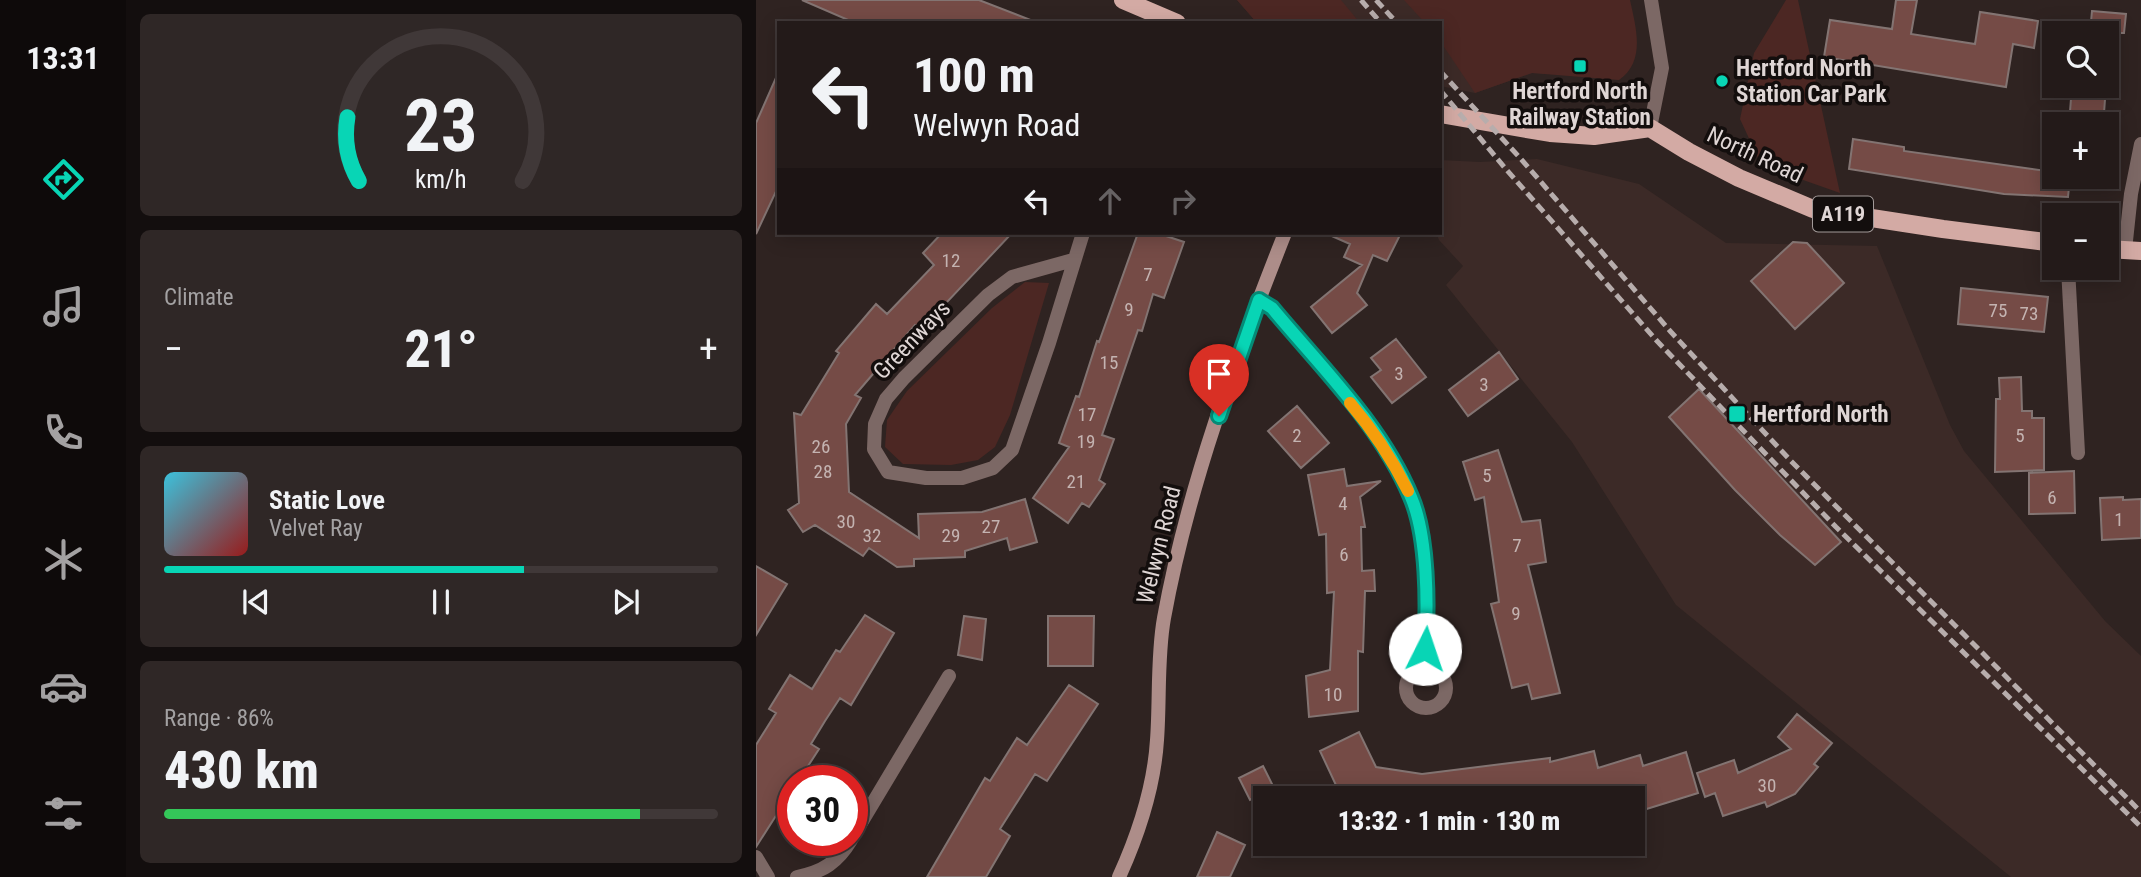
<!DOCTYPE html>
<html lang="en">
<head>
<meta charset="utf-8">
<style>
	:root { --surface:#231a19; --page:#2f2726; --text:#f1f3f6; --muted:#a3a1a2; --line:#403838; --accent:#08d5b5 }
	body { margin:0; font-family:"Roboto Condensed",sans-serif; background:var(--page); color:var(--text); height:100vh; display:flex; flex-direction:column; font-size:26px; white-space:nowrap }
	* { box-sizing:border-box; margin:0 }
	p { font-size:23px; color:var(--muted) }
	.icon { flex:none; width:38px; height:38px; fill:none; stroke:currentColor; stroke-width:2; stroke-linecap:round; stroke-linejoin:round }
	.map { position:relative; flex:1; overflow:hidden }
	.details { display:flex; flex-direction:column; gap:14px; padding:14px; background:#130e0e; width:630px }
	.details>* { flex:none }
	.banner { position:absolute; left:21px; top:21px; width:665px; height:214px; border-radius:0px; box-shadow:0 4px 18px #0003,0 0 0 2px var(--line); background:#231a19; color:var(--text); overflow:hidden }
	.controls { position:absolute; left:1286px; top:21px; display:grid; gap:14px }
	.controls a { display:grid; place-items:center; width:77px; height:77px; border-radius:0px; background:var(--surface); box-shadow:0 4px 18px #0003,0 0 0 2px var(--line); font-size:35px }
	.speed { position:absolute; left:21px; top:765px; display:flex; gap:14px; font-size:35px; font-weight:700; text-align:center }
	.speed>* { display:grid; place-content:center; width:91px; height:91px; border-radius:50%; background:var(--surface); box-shadow:0 4px 18px #0003,0 0 0 2px var(--line); line-height:1 }
	.speed .limit { border:10px solid #d22; background:#fff; color:#111 }
	.pin { position:absolute; display:grid; place-items:center; width:60px; height:60px; color:#fff; margin:-72px -30px; border-radius:50% 50% 50% 0; rotate:-45deg; box-shadow:0 0 7px #0007 }
	.pin .icon { rotate:45deg }
	.me { position:absolute; width:77px; margin:-38px; rotate:4deg; stroke-linejoin:round; filter:drop-shadow(0 0 5px #0008) }
	.turn { display:flex; align-items:center; gap:24px; height:147px; padding:0 21px; font-size:32px }
	.turn .icon { width:91px; height:91px; stroke-width:2.5 }
	.turn b { display:block; font-size:49px; line-height:60px }
	.lanes { display:flex; align-items:center; height:66px; padding:0 21px; background:#0003; justify-content:center; gap:35px; direction:ltr }
	.lanes .off { opacity:.35 }
	.big { font-size:52px; font-weight:800; line-height:1.1 }
	.details .tile { flex:1; display:flex; flex-direction:column; justify-content:center; gap:10px; min-width:0; padding:0 24px; border-radius:10px; background:var(--page) }
	.details .dial { align-items:center; gap:0 }
	.dial svg { height:182px; overflow:visible; fill:none; stroke:var(--line); stroke-width:7; stroke-linecap:round; text-anchor:middle }
	.dial text { fill:var(--text); stroke:none }
	.song { display:flex; align-items:center; gap:21px }
	.cover { width:84px; height:84px; border-radius:10px; background:linear-gradient(135deg,hsl(190 70% 55%),hsl(0 70% 35%)) }
	.played { height:7px; border-radius:4px; background:linear-gradient(90deg,var(--accent) 65%,var(--line) 65%) }
	.keys { display:flex; justify-content:space-around; direction:ltr }
	.heat { display:flex; justify-content:space-between; align-items:center; font-size:38px; direction:ltr }
	.charge { height:10px; border-radius:5px; background:linear-gradient(90deg,#34c759 86%,var(--line) 0) }
	.trip { position:absolute; left:497px; top:786px; width:392px; height:70px; border-radius:0px; background:var(--surface); box-shadow:0 4px 18px #0003,0 0 0 2px var(--line); font-weight:800; line-height:70px; text-align:center }
	main { display:flex; flex:1; min-height:0 }
	.tabs { display:flex; flex-direction:column; width:126px; justify-content:space-around; align-items:center; background:#0e0a0a; color:var(--muted) }
	.tabs .icon { width:49px; height:49px }
	.tabs .on { color:var(--accent) }
	.tabs b { font-size:32px; color:var(--text) }
	.map>svg:first-child { display:block }
</style>
</head>
<body>
<main>
<nav class="tabs">
<b>13:31</b>
<svg class="icon on" aria-label="directions" viewBox="0 0 24 24"><path d="M12 3l9 9-9 9-9-9zM9 14v-3h6M13 9l2 2-2 2"/></svg>
<svg class="icon" aria-label="music" viewBox="0 0 24 24"><path d="M9 18V5l10-2v13"/><circle cx="6" cy="18" r="3"/><circle cx="16" cy="16" r="3"/></svg>
<svg class="icon" aria-label="phone" viewBox="0 0 24 24"><path d="M5 4h4l2 5-3 2q2 4 5 5l2-3 5 2v4C11 20 4 13 5 4z"/></svg>
<svg class="icon" aria-label="climate" viewBox="0 0 24 24"><path d="M12 3v18M4 7l16 10M4 17L20 7"/></svg>
<svg class="icon" aria-label="car" viewBox="0 0 24 24"><path d="M5 17H2v-5l4-1 3-4h7l3 4 3 1v5h-3M9 17h6M6 11h13"/><circle cx="7" cy="17" r="2"/><circle cx="17" cy="17" r="2"/></svg>
<svg class="icon" aria-label="filters" viewBox="0 0 24 24"><path d="M4 7h16M4 17h16"/><circle cx="9" cy="7" r="2"/><circle cx="15" cy="17" r="2"/></svg>
</nav>
<section class="details">
<div class="tile dial"><svg viewBox="0 0 100 80">
<path d="M14 69A42 42 0 1 1 86 69"/>
<path d="M14 69A42 42 0 0 1 9 41" stroke="#08d5b5"/>
<text x="50" y="56" font-size="32" font-weight="700">23</text>
<text x="50" y="72" font-size="11">km/h</text>
</svg></div>
<div class="tile"><p>Climate</p>
<div class="heat"><a>−</a><b class="big">21°</b><a>+</a></div>
</div>
<div class="tile">
<div class="song"><i class="cover"></i><div><b>Static Love</b><p>Velvet Ray</p></div></div>
<div class="played"></div>
<div class="keys"><svg class="icon" aria-label="previous" viewBox="0 0 24 24"><path d="M18 5L8 12l10 7zM5 5v14"/></svg><svg class="icon" aria-label="pause" viewBox="0 0 24 24"><path d="M8 5v14M16 5v14"/></svg><svg class="icon" aria-label="next" viewBox="0 0 24 24"><path d="M6 5l10 7-10 7zM19 5v14"/></svg></div>
</div>
<div class="tile"><p>Range · 86%</p><b class="big">430 km</b><div class="charge"></div></div>
</section>
<div class="map">
<svg width="1385" height="877" viewBox="0 0 1385 877">
	<rect width="100%" height="100%" fill="#2f2321"/>
	<path fill="#3c2a27" d="M481 0H768L793 74 776 73 719 93 684 86V23H501Z
		M781 159 883 184 970 243 1121 246 1194 425 1208 451 1349 621 1385 656V877H1255L920 605 816 442 690 285 707 266 683 240 680 233H684V160L724 162Z"/>
	<path fill="#4c2723" d="M481 0H585L604 23H501Z
		M648 0H874C880 28 890 61 863 80L776 73 719 93 684 41V23H669Z
		M1030 0H1042L1084 193 1033 175 1004 162 984 119 998 53Z
		M269 282 293 283 254 415 239 447 222 460 195 465 147 464 129 447 131 420 151 391 236 308Z"/>
	<path fill="#754b46" stroke="#837472" stroke-width="2" d="M46 0H223L277 21 99 23Z
		M1140 0H1161L1155 34 1219 44 1224 12 1282 21 1278 48 1257 44 1250 87 1068 57 1074 20 1136 29Z
		M1336 11 1370 14 1368 33H1334Z
		M23 71V185L0 234V123Z
		M1316 86H1350L1348 113H1342L1341 124H1313Z
		M1097 139 1148 147V151L1298 172V177H1314L1312 197 1248 194 1093 169Z
		M186 233H256L176 318 172 315 161 326 159 325 99 395 105 398 90 424 93 492 163 538 162 514 226 512 269 499 281 542 254 550 251 538 209 551V557L158 559V566L141 567 113 548 107 556 59 525 47 532 32 510 43 503 38 413 45 415 83 353 80 351 120 304 131 314 178 265 167 253Z
		M382 233H401L428 242 408 298 397 294 386 331 382 330 346 435 358 439 343 480 349 484 333 507 326 503 312 523 277 498 313 447 303 443 320 396 323 397 341 341 343 342Z
		M569 233H645L631 261 617 255 601 293 611 305 576 333 555 307 606 265 588 257 594 244Z
		M1037 242 1051 243 1088 283 1039 329 995 281Z
		M1205 288 1292 297 1288 332 1202 324Z
		M640 339 670 377 636 403 615 377 625 370 615 358Z
		M743 352 762 379 712 416 693 390Z
		M1265 377 1266 411H1276V418H1288V470L1239 472 1240 399H1244L1243 378Z
		M943 389 1085 542 1059 565 1024 535 979 490 913 417Z
		M541 406 573 443 545 468 512 431Z
		M742 450 766 522 784 520 790 562 772 565 804 693 776 699 772 684 756 688 735 604 743 602 728 497 719 500 707 462Z
		M588 469 591 486 625 481 604 497 609 527H605L606 571 618 570 619 591H609L607 652 602 651V711L553 717 550 676 574 670 578 592 571 593 570 534 563 535 552 475Z
		M1318 471 1319 513 1273 514V473Z
		M1367 497V500L1385 499V538L1346 540 1344 498Z
		M0 566 31 584 0 635Z
		M109 615 138 633 95 705 84 698 69 721 55 744 63 749 43 780H37V789L0 847V745L20 713 13 709 34 675 56 689 80 650 84 652Z
		M208 616 230 619 226 660 202 655Z
		M292 616H338L337 666H292Z
		M313 685 342 704 291 781 279 774 244 829 254 836 230 877H171L229 778 234 781 261 738 271 745Z
		M1041 714 1076 743 1058 764 1062 767 1039 794 1011 807 1009 802 967 816 959 793 949 797 941 773 978 760 982 773 1035 749 1022 737Z
		M603 732 620 767 666 774 794 758V762L838 751 842 768 884 755 887 766 930 752 942 793 881 812 877 798H825L824 793 806 798H656L618 792 617 798H586L564 751Z
		M507 766 518 788 494 800 483 778Z
		M461 832 489 845 474 877H441Z"/>
	<g fill="none" stroke-linecap="round" stroke-linejoin="round">
		<path stroke="#7c6865" stroke-width="14" d="M894 128 906 68 895 0
			M1369 250 1375 194 1385 144
			M317 260 256 277 232 295 148 378 130 399 119 424 118 449 132 472 170 478H206L237 468 256 450 293 343 327 233
			M1312 268 1322 453
			M503 300 516 308C561 362 632 434 656 498 674 545 672 618 668 668
			M650 688a20 20 0 1 1 40 0a20 20 0 1 1-40 0Z
			M96 838 193 676
			M0 857 12 877
			M41 877C67 872 82 862 95 840"/>
		<path stroke="#ad8d89" stroke-width="14" d="M363 877C383 833 398 788 401 740 404 700 401 656 408 618 432 486 480 357 529 233"/>
		<path stroke="#d3aaa4" stroke-width="18" d="M367 0 421 23
			M684 114 794 133 838 136 894 128 933 152 983 178 1057 209 1187 229 1298 243
			M1351 249 1385 251"/>
		<path stroke="#b7adac" stroke-width="5" stroke-dasharray="10 5" stroke-linecap="butt" d="M605 0 625 23
			M620 0 641 23
			M684 71 765 159 915 332 1034 460 1385 812
			M684 90 749 168 901 341 1080 527 1385 827"/>
	</g>
	<g fill="none" stroke-linecap="round" stroke-linejoin="round">
		<g stroke="#058a76" stroke-width="18">
			<path id="route" d="M463 416 503 300 516 308C565 367 625 425 655 497 672 536 672 607 669 649"/>
		</g>
		<use href="#route" stroke="#08d5b5" stroke-width="12"/>
		<path stroke="#f59e0b" stroke-width="12" d="M594 403C617 430 636 459 652 491"/>
	</g>
	<g fill="#08d5b5" stroke="#130e0d" stroke-width="2.5">
		<rect x="817" y="59" width="14" height="14" rx="3.5"/>
		<circle cx="966" cy="81" r="7"/>
		<rect x="972" y="405" width="18" height="18" rx="3.5"/>
	</g>
	<g text-anchor="middle" dominant-baseline="central" stroke-width="7" stroke-linejoin="round" paint-order="stroke">
		<g font-size="19" fill="#c4b3b1">
			<text x="195" y="260">12</text>
			<text x="392" y="274">7</text>
			<text x="373" y="309">9</text>
			<text x="1242" y="310">75</text>
			<text x="1273" y="313">73</text>
			<text x="353" y="362">15</text>
			<text x="643" y="373">3</text>
			<text x="728" y="384">3</text>
			<text x="331" y="414">17</text>
			<text x="541" y="435">2</text>
			<text x="1264" y="435">5</text>
			<text x="330" y="441">19</text>
			<text x="65" y="446">26</text>
			<text x="67" y="471">28</text>
			<text x="731" y="475">5</text>
			<text x="320" y="481">21</text>
			<text x="1296" y="497">6</text>
			<text x="587" y="503">4</text>
			<text x="1363" y="519">1</text>
			<text x="90" y="521">30</text>
			<text x="235" y="526">27</text>
			<text x="116" y="535">32</text>
			<text x="195" y="535">29</text>
			<text x="761" y="545">7</text>
			<text x="588" y="554">6</text>
			<text x="760" y="613">9</text>
			<text x="577" y="694">10</text>
			<text x="1011" y="785">30</text>
		</g>
		<rect fill="#130e0d" stroke="#a29a99" stroke-width="2" x="1057" y="196.5" width="60" height="35" rx="5"/>
		<g font-size="21" font-weight="bold" fill="#dfd6d5">
			<text x="1087" y="214">A119</text>
		</g>
		<g font-size="23" font-weight="bold" fill="#dfd6d5" stroke="#130e0d" text-anchor="start">
			<text x="980" y="68">Hertford North<tspan x="980" dy="26">Station Car Park</tspan></text>
			<text x="824" y="91" text-anchor="middle">Hertford North<tspan x="824" dy="26">Railway Station</tspan></text>
			<text x="997" y="414">Hertford North</text>
		</g>
		<g font-size="23" fill="#dfd6d5" stroke="#130e0d">
			<text transform="translate(999 155) rotate(25)">North Road</text>
			<text transform="translate(156 340) rotate(-46)">Greenways</text>
			<text transform="translate(403 545) rotate(-76)">Welwyn Road</text>
		</g>
	</g>
</svg>
<div class="controls">
<a><svg class="icon" aria-label="search" viewBox="0 0 24 24"><circle cx="10" cy="10" r="6"/><path d="M15 15l6 6"/></svg></a>
<a>+</a>
<a>−</a>
</div>
<div class="speed"><div class="limit">30</div></div>
<div class="pin" style="left:463px;top:416px;background:#d93025"><svg class="icon" aria-label="arrive" viewBox="0 0 24 24"><path d="M6 21V4h12l-3 4 3 4H6"/></svg></div>
<svg class="me" style="left:669px;top:649px" viewBox="-20 -20 40 40"><circle r="19" fill="#fff"/><path d="M0-13L10 11 0 6-10 11z" fill="#08d5b5"/></svg>
<div class="trip">13:32 · 1 min · 130 m</div>
<div class="banner">
<div class="turn"><svg class="icon" aria-label="left" viewBox="0 0 24 24"><path d="M17 20v-9H6M10 6l-5 5 5 5"/></svg><div><b>100 m</b>Welwyn Road</div></div>
<div class="lanes"><svg class="icon" aria-label="left" viewBox="0 0 24 24"><path d="M17 20v-9H6M10 6l-5 5 5 5"/></svg><svg class="icon off" aria-label="ahead" viewBox="0 0 24 24"><path d="M12 20V5M6 11l6-6 6 6"/></svg><svg class="icon off" aria-label="right" viewBox="0 0 24 24"><path d="M7 20v-9h11M14 6l5 5-5 5"/></svg></div>
</div>
</div>
</main>
</body>
</html>
